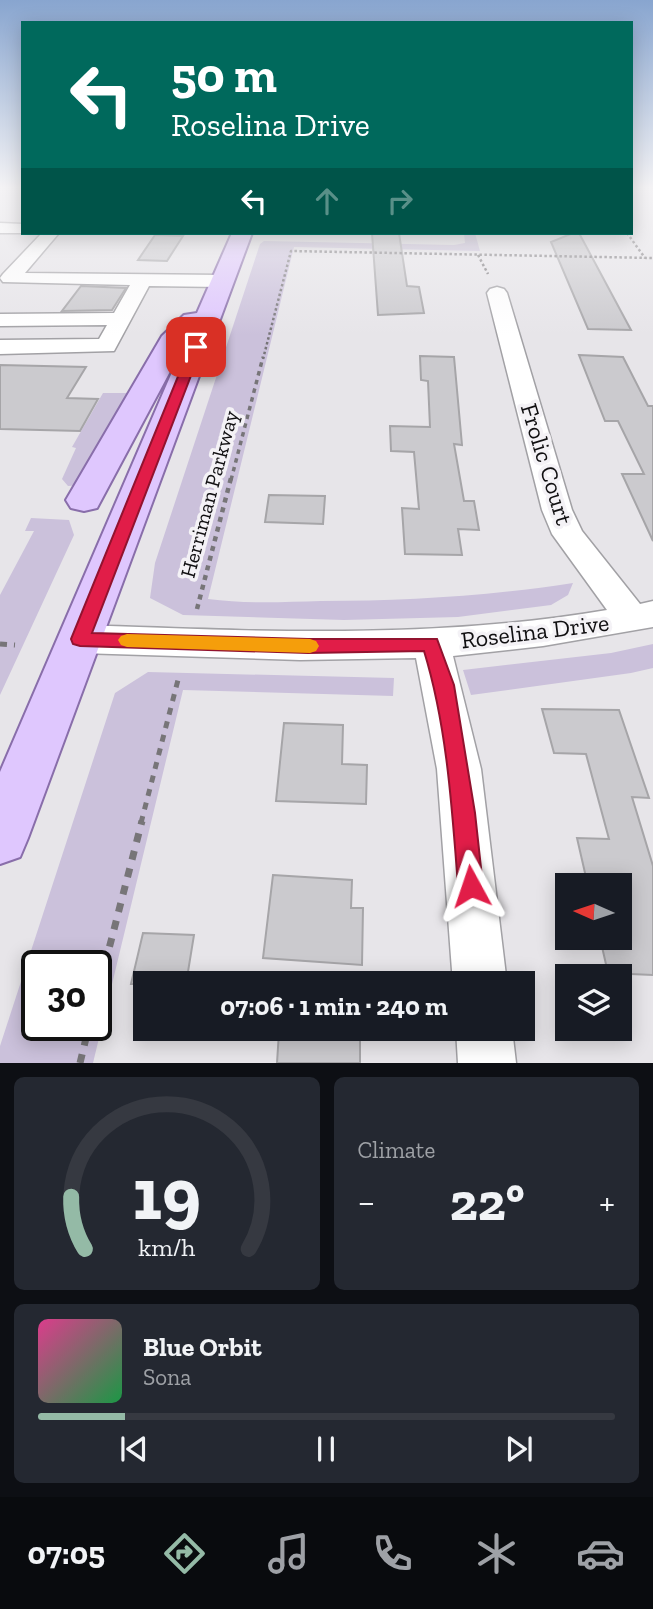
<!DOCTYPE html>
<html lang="en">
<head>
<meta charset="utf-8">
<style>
	:root { --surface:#171b24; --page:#242831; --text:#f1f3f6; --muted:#9ea1a6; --line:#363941; --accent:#94baa6 }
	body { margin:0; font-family:"Zilla Slab",serif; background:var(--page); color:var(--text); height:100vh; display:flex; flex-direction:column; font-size:26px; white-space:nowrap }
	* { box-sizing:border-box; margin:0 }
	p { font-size:23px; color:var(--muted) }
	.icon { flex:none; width:38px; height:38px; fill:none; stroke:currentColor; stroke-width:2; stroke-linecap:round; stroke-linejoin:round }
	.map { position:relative; height:1063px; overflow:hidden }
	.drawer { display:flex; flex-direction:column; gap:14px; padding:14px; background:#0d0f14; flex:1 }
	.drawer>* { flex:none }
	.banner { position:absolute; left:21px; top:21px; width:612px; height:214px; border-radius:0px; box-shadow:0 4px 18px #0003; background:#00695c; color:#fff; overflow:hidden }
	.needle { width:46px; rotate:273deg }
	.fabs { position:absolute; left:555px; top:873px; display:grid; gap:14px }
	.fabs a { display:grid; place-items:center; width:77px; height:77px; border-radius:0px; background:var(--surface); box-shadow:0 4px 18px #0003; font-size:35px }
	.speed { position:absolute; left:21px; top:950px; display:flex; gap:14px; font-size:35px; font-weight:700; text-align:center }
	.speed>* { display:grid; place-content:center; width:91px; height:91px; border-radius:50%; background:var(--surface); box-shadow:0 4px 18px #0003; line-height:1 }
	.speed .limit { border:4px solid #111; border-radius:10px; background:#fff; color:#111 }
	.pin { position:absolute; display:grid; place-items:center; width:60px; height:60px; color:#fff; margin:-30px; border-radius:14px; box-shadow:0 4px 10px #0006 }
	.me { position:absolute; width:77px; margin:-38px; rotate:355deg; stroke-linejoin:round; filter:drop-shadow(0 0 5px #0008) }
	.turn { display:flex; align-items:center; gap:24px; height:147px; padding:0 35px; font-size:32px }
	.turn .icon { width:91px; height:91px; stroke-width:2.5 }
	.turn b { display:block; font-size:49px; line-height:60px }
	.lanes { display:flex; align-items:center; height:66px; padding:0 35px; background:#0003; justify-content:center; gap:35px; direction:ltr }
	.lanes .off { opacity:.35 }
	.big { font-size:52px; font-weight:700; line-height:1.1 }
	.drawer .widget { flex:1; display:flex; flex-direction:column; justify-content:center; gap:10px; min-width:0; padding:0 24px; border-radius:10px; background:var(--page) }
	.drawer .dial { align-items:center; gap:0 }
	.dial svg { height:182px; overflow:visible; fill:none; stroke:var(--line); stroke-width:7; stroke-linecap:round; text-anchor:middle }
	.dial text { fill:var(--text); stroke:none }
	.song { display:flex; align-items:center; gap:21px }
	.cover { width:84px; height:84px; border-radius:10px; background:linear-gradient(135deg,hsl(330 70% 55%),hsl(140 70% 35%)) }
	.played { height:7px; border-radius:4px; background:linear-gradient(90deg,var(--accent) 15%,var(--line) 15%) }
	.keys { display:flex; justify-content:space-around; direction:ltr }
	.heat { display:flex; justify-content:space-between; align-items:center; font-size:38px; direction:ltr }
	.drawer .tiles { flex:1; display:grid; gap:14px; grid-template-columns:1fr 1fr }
	.widget:last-child { grid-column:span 2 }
	.trip { position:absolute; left:133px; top:971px; width:402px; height:70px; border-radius:0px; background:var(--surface); box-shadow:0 4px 18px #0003; font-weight:700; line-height:70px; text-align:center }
	.tab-bar { display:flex; height:112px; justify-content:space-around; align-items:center; background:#090b0e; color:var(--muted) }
	.tab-bar .icon { width:49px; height:49px }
	.tab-bar .selected { color:var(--accent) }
	.tab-bar b { font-size:32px; color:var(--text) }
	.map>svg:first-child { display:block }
</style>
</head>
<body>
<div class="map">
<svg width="653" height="1063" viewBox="0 0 653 1063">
	<rect width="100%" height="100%" fill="#e7e5e9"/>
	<path fill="#cbc1db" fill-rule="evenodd" d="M464 233H475L480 251 294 247 208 599C245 604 283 602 321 601 406 601 489 596 573 583L568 595 551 605 458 617 344 620 183 615 150 598 155 563 260 244 264 241 454 245 465 243Z
		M103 393H134L84 485 68 486 62 479 76 448 72 447Z
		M31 518 69 520 74 535 0 695V595L34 531H25Z
		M653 644V668L631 673 471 695 463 670 611 653Z
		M148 672 394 678 393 696 183 690 93 1063H0V1046L115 693ZM37 966H96V1026H37Z"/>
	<path fill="#cbcace" stroke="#a6a5a8" stroke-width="2" d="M372 233H399L407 286 419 287 424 313 378 315Z
		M573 233H579L631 330 588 329 551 242Z
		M155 235 183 236 167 261 138 260Z
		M81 286 126 288 112 310 62 311Z
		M579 355 623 357 648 406H653V541L622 474H644L618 421H605Z
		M420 356 454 357 462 445 454 444 464 501H474L479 530 458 529 462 555 405 554 402 508 419 509 414 452 391 451 390 426 430 427 428 381 421 380Z
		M0 365 86 367 67 398 98 399 80 431 0 429Z
		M269 495 325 496 323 524 265 522Z
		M542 709 619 710 649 798 632 797 653 866V975L608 973 600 938H620V886H588L577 838 609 839 586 754 554 753Z
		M284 723 343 725 342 764 367 765 366 804 276 801Z
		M273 875 352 880 351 908H363L362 965 263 958Z
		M143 933 194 935 186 984H131Z
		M279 1032 360 1034V1063H277Z"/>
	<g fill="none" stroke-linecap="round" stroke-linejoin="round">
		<g stroke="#a2a1a5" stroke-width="3">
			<path id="minor" d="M0 223 23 224V233H28H0Z
				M42 233H59L25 273 222 275 232 281 222 287 149 286 114 351 0 354V340L99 339 107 325 0 326V314L114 313 130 285 3 282 0 278 3 274Z
				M497 287 504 289 507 293 572 510 582 531 640 604 653 601V627L543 646 453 656 481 769 507 984H453L437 769 416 658 300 660 80 653 67 649 62 639 67 629 80 625C257 631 431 640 607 610L552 534 542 510 487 293 490 289Z
				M456 1029H512L516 1063H458Z"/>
		</g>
		<g stroke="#896eaa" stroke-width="4">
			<path id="major" d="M232 233H252L28 838 20 857 0 864V772L182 349 97 508 84 511 71 508 66 500 162 336 184 315 197 313Z"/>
		</g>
		<path stroke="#777578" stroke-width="2.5" stroke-dasharray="2.5 2.5" stroke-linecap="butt" d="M627 233 645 258
			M478 255 488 274
			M263 359 291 251 653 258"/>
		<path stroke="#777578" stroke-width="3.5" stroke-dasharray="4.5 4.5" stroke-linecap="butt" d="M231 480 263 357"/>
		<path stroke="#777578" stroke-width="4.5" stroke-dasharray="5 5" stroke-linecap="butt" d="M197 609 231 478"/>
		<path stroke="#777578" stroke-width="5" stroke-dasharray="7 7" stroke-linecap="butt" d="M0 644 15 645
			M141 823 178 680"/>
		<path stroke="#777578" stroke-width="7" stroke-dasharray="9 9" stroke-linecap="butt" d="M96 999 142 821
			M80 1063 89 1026"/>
		<use href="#minor" fill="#fff" fill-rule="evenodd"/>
		<use href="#major" fill="#dfc7fe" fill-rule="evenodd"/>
	</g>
	<linearGradient id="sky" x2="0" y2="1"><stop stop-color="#88a5cf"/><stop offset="0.56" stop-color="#f4f3f5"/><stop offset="1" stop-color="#f4f3f5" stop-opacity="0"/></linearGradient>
	<rect width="653" height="335" fill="url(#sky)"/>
	<path fill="#e11d48" stroke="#92132f" stroke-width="2" d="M196 344 202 347 92 633 308 639H437L454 685 475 813 483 886 479 895 471 898 462 895 458 886C452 808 447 726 424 651L308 653 80 646 73 644 71 639 190 347Z"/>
	<path fill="#f59e0b" d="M127 634 310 639 316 641 319 646 316 651 310 653 127 647 121 645 118 640 121 636Z"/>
	<g text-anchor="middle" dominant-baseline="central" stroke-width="7" stroke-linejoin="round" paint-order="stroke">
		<g font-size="21" fill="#100f11" stroke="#f4f2f6">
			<text transform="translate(209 494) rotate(-75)">Herriman Parkway</text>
		</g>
		<g font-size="24" fill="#100f11" stroke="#f4f2f6">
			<text transform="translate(547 464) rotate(73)">Frolic Court</text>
			<text transform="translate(535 631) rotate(-7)">Roselina Drive</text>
		</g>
	</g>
</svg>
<div class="fabs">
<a><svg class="needle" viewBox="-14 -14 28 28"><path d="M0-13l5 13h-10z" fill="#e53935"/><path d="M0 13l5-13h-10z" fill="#9ea1a6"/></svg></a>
<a><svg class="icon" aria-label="layers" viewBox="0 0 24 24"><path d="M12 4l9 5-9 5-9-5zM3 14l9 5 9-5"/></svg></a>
</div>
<div class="speed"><div class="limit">30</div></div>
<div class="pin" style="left:196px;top:347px;background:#d93025"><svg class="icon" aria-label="arrive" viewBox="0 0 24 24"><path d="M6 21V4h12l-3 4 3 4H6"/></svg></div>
<svg class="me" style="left:471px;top:886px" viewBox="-20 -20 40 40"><path d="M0-17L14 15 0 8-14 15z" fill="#e11d48" stroke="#fff" stroke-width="4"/></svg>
<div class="trip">07:06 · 1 min · 240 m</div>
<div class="banner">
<div class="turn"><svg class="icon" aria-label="left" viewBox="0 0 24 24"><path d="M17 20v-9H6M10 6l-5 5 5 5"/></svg><div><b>50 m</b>Roselina Drive</div></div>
<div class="lanes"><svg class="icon" aria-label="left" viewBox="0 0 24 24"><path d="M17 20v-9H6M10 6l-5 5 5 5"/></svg><svg class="icon off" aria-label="ahead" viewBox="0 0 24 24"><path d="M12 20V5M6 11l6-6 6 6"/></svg><svg class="icon off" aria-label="right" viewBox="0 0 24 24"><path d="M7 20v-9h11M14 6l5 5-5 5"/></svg></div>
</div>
</div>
<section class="drawer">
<div class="tiles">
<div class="widget dial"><svg viewBox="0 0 100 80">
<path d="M14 69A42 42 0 1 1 86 69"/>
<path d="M14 69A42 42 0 0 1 8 46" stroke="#94baa6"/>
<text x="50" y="56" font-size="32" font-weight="700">19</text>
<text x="50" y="72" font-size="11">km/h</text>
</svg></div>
<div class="widget"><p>Climate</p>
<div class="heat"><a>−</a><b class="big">22°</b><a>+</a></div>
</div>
<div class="widget">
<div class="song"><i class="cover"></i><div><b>Blue Orbit</b><p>Sona</p></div></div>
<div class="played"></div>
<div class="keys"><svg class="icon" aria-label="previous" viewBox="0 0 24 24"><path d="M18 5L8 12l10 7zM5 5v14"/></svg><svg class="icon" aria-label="pause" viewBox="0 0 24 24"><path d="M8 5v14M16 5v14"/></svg><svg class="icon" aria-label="next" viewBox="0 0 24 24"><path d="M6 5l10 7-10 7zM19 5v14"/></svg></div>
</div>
</div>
</section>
<nav class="tab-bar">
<b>07:05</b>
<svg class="icon selected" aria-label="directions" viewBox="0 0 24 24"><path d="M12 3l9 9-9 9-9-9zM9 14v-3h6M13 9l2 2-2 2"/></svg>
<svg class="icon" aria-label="music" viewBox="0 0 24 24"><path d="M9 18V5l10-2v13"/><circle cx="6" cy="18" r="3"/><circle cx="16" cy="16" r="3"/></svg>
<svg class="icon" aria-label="phone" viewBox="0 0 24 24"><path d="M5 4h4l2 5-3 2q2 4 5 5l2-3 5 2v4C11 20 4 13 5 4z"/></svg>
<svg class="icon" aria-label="climate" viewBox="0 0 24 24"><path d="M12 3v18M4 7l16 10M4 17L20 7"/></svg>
<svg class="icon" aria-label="car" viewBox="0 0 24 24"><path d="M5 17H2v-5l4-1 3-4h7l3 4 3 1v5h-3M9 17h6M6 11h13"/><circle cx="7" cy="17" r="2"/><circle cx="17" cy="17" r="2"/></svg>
</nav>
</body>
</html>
